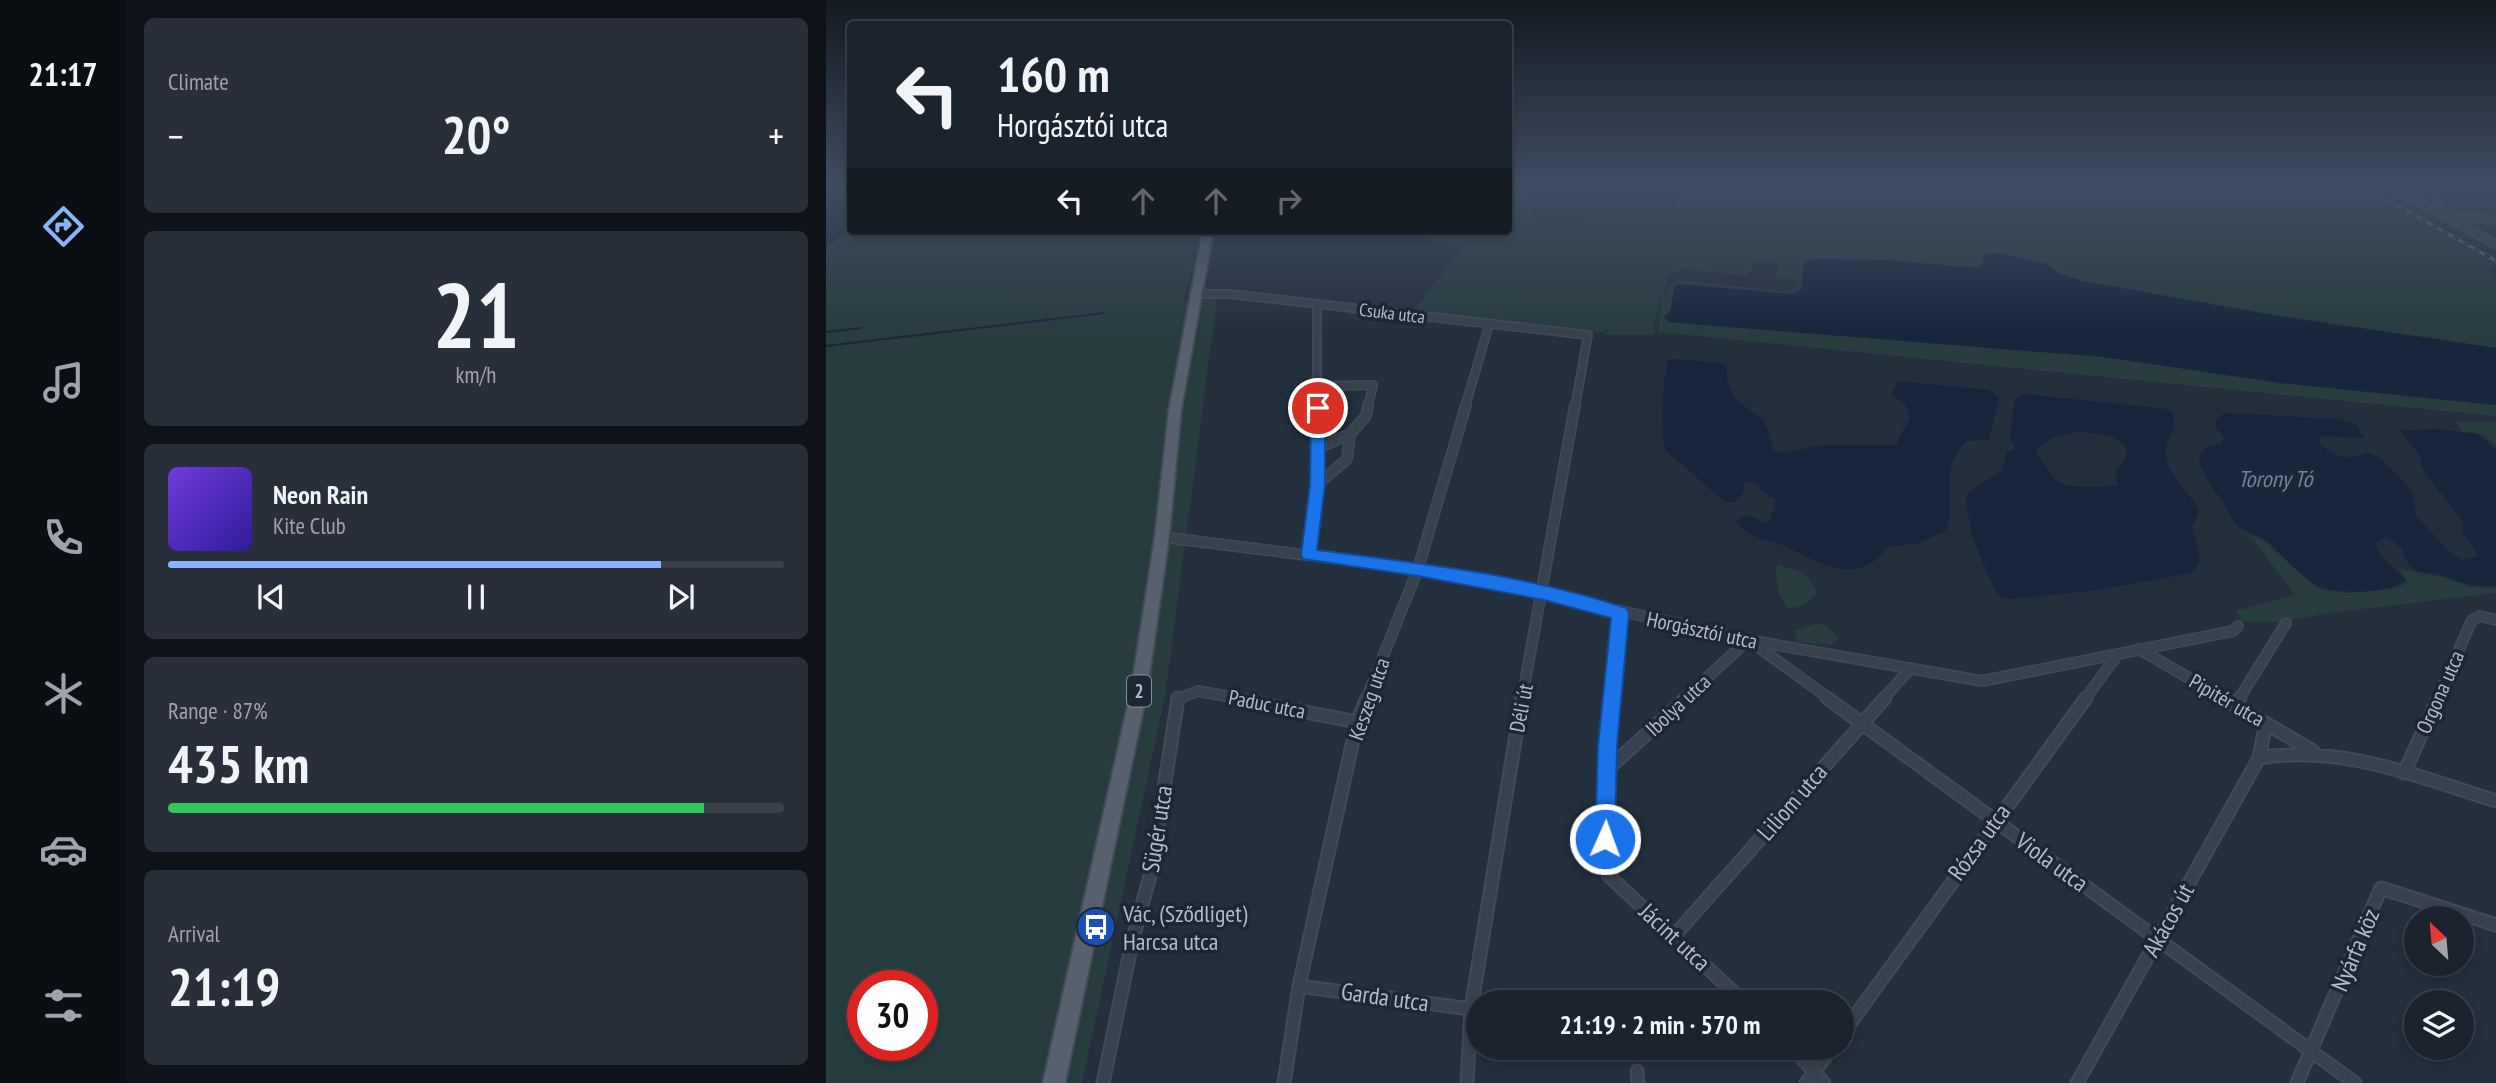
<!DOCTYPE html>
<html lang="en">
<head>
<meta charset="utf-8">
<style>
	:root { --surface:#1b232e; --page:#282f3a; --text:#f1f3f6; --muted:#a0a4aa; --line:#39404a; --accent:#8ab4f8 }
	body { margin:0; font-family:"PT Sans Narrow",sans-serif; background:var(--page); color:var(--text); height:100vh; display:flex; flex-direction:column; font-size:26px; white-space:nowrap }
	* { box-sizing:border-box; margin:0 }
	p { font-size:23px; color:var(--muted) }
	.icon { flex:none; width:38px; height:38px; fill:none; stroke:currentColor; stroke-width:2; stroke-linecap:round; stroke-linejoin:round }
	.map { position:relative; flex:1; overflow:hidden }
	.details { display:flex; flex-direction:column; gap:18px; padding:18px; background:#0f1319; width:700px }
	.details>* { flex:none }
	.guide { position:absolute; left:21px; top:21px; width:665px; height:214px; border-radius:7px; box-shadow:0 4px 10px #0003,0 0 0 2px var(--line); background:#1b232e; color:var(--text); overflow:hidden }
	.needle { width:46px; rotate:334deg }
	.fabs { position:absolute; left:1578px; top:906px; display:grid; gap:14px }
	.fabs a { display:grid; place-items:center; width:70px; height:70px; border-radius:50%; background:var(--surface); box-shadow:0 4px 10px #0003,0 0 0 2px var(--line); font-size:35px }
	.speed { position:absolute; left:21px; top:970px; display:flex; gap:14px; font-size:35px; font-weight:700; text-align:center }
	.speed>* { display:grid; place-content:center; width:91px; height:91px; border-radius:50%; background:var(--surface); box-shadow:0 4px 10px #0003,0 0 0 2px var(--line); line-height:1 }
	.speed .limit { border:10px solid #d22; background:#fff; color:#111 }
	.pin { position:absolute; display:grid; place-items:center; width:60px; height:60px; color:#fff; margin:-30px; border:4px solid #fff; border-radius:50%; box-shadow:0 2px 7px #0007 }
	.me { position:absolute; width:77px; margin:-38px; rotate:2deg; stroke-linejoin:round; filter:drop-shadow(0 0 5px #0008) }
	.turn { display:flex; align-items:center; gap:24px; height:147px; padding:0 35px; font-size:32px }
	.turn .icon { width:91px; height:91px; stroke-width:2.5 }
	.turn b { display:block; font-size:49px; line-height:60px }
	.lanes { display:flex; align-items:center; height:66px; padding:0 35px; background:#0003; justify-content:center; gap:35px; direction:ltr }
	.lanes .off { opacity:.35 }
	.big { font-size:52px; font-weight:600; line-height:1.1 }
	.details .widget { flex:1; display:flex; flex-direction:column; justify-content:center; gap:10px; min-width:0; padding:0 24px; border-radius:10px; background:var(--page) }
	.details .dial { align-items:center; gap:0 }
	.dial b { font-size:91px; line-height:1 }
	.song { display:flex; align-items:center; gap:21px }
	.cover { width:84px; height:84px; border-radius:10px; background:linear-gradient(135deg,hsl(260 70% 55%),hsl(250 70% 35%)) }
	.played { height:7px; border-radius:4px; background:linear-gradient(90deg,var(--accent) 80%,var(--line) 80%) }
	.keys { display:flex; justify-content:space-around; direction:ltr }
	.heat { display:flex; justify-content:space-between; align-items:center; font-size:38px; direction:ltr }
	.charge { height:10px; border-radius:5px; background:linear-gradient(90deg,#34c759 87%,var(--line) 0) }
	.trip { position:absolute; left:640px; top:990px; width:388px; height:70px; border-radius:35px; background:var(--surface); box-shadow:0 4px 10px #0003,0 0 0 2px var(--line); font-weight:600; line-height:70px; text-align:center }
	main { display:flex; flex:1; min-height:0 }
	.dock { display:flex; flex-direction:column; width:126px; justify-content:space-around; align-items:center; background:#0b0e12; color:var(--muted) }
	.dock .icon { width:49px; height:49px }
	.dock .on { color:var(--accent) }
	.dock b { font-size:32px; color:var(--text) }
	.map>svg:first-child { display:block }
</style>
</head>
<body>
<main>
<nav class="dock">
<b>21:17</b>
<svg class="icon on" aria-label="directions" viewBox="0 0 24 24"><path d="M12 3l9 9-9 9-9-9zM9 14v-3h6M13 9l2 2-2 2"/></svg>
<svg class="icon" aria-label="music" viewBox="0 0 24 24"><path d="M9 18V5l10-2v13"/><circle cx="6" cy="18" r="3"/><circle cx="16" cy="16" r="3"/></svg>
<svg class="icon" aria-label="phone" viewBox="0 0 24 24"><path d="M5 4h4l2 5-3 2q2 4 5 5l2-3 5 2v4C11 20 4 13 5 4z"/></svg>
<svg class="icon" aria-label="climate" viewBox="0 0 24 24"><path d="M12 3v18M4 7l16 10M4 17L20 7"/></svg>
<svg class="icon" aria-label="car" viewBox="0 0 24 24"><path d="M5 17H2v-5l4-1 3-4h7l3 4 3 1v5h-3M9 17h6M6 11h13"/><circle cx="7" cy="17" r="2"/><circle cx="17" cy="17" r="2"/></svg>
<svg class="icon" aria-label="filters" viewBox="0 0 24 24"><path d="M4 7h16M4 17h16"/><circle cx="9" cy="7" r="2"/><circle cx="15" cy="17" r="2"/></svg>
</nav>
<section class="details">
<div class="widget"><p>Climate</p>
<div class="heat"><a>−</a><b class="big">20°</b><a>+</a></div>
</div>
<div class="widget dial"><b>21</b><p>km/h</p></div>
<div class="widget">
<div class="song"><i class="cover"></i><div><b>Neon Rain</b><p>Kite Club</p></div></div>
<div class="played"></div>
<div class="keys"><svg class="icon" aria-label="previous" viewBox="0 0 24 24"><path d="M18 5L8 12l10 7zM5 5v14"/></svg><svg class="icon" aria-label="pause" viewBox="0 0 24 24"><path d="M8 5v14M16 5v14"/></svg><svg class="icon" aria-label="next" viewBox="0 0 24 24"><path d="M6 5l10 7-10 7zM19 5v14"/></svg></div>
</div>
<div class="widget"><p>Range · 87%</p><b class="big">435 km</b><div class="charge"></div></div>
<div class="widget"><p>Arrival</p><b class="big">21:19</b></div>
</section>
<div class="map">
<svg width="1670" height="1083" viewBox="0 0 1670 1083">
	<rect width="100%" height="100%" fill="#242f3e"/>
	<path fill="#263c3f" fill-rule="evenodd" d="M683 184H780L702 195 712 223 848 207 850 184H1529L1669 264 1661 268 1670 278V348L1447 315 1256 281 1234 274 1222 264 1185 256 1148 268 1056 260 987 259 978 264 976 281 950 278 952 263 929 260 922 276 857 269 843 275 827 323 829 335H777L784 330 769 333 586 312 636 248 575 231H682Z
		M24 228V231H375L358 300 391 299 339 696 256 1083H0V248ZM37 985H96V1045H37Z
		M852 280 959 291 968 290 970 285H976V288L966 294 852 284 848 287 845 310 838 317 842 322 1278 357 1455 383 1670 405V416L832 332C836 313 830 292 852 280Z
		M1631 422H1670V446L1657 434 1636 432Z
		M1424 535 1438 541 1494 590 1524 593 1571 588 1582 582 1573 569 1620 578 1644 587 1670 588V593L1502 613 1456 622H1416L1410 611 1469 595Z
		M953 565C972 570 983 574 991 593 982 603 976 607 961 608L952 591 950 569Z
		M992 623 1000 625 1012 638 1005 645 971 642 968 631Z"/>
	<path fill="#17263c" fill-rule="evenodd" d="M10 184H24V228L0 248V202Z
		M1171 253 1222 264 1234 274 1256 281 1447 315 1670 348V405L1455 383 1278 357 842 322 838 317 845 311 848 287 852 284 966 294 975 290 978 263 987 259 1056 260 1155 268 1158 255Z
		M847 359 896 363 901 368V380L910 400 937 419 944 434 947 450 955 453 998 445H1070L1084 418 1079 404 1065 394 1072 381 1162 390 1173 397 1163 440 1141 441C1109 470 1134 504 1119 531L1093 543 1061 547C1031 590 992 561 956 545 940 538 920 539 910 520L915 516 928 517 940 523 944 520 950 499 937 492 932 484 919 481 917 493 910 502 900 503 839 450C835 430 836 382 842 361Z
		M1200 394 1341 409 1347 413C1353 430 1341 435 1340 451 1338 472 1364 492 1373 510L1366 528C1369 545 1382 560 1365 573L1272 590 1183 599 1175 597 1169 591 1146 536 1139 498 1143 492 1176 471 1181 452 1188 450 1189 444 1183 440 1189 398ZM1249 432C1267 433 1287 433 1300 446L1299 460 1290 470 1291 486C1274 486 1244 491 1230 480 1223 474 1219 462 1210 454 1214 439 1235 435 1249 432Z
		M1399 413 1512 419 1530 424 1539 438 1497 436 1492 439C1504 459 1522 461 1542 452L1552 457 1572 475 1586 493 1590 515 1622 551 1637 560 1653 556 1637 533V521L1598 472 1594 465 1596 459 1574 430 1613 429 1651 434 1670 449V586C1653 588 1637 584 1621 577 1598 567 1585 582 1576 548L1560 537 1549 544C1553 560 1570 567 1580 581 1558 594 1514 595 1491 585 1474 577 1458 556 1443 543 1435 536 1424 534 1415 528 1407 522 1402 511 1397 502 1384 483 1353 448 1395 444L1398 439 1390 428V419Z"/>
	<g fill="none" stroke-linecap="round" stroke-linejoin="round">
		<path stroke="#17263c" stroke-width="2" d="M0 332 35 328
			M0 346 278 313"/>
		<g stroke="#414a57" stroke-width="10">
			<path id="minor-far2" d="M1558 184 1670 244
				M1603 184 1612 198 1614 215 1670 220
				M370 294H404L762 335 749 407
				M491 304V407
				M492 386 547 385 542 407
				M639 407 663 325"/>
		</g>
		<g stroke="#414a57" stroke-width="12">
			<path id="minor-far1" d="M524 434 540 416 542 405
				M492 448 524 434
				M491 485 521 459 524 434
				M336 537 592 569 717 593 922 640 1156 681 1407 631 1412 626
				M483 555 491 485V405
				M924 641 1004 699
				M1313 649 1399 699
				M351 699 372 691 415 699
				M540 699 592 569 640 405
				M696 699 749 405
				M786 699 794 613
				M858 699 922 640
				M1057 699 1085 668
				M1259 699 1292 654
				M1413 699 1460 623
				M1611 699 1646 620 1654 616 1670 620"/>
		</g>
		<g stroke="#414a57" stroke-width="15">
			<path id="minor" d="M406 698 531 722
				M786 698 782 746 780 869 783 876 919 1003
				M1001 698 1529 1083
				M1396 698 1487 751
				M1409 705 1414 698
				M1433 758 1440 723
				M782 769 860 698
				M1578 773 1612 698
				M848 936 1059 698
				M473 986 645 1009
				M1017 1033 1260 698
				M967 1048 998 1083
				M811 1071 812 1083
				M277 1083 307 938 325 872 352 698
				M458 1083 473 986 531 722 541 698
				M641 1083 645 1009 696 698
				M980 1083 1006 1048
				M1251 1083 1433 758C1515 744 1593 777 1670 801
				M1471 1083 1555 888 1670 925"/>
		</g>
		<g stroke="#414a57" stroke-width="4">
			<path id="primary" d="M377 231H387L355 410 343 537 321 691 239 1083H217L305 691 329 537 343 410Z"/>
		</g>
		<use href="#minor-far2" stroke="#38414e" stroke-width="7"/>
		<use href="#minor-far1" stroke="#38414e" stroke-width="9"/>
		<use href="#minor" stroke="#38414e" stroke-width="11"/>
		<use href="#primary" fill="#56606e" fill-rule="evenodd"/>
		<g stroke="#5a6575" stroke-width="3.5">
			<path id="rail" d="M1533 184 1670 261"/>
		</g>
		<use href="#rail" stroke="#1d2633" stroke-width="2" stroke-dasharray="6" stroke-linecap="butt"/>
	</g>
	<linearGradient id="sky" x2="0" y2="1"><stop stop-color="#141a22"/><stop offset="0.55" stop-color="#3f4d63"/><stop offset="1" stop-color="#3f4d63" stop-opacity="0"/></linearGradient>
	<rect width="1670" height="336" fill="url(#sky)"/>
	<path fill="#1a73e8" stroke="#114b97" stroke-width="2" d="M492 403 499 408V485L491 550C594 563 702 575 800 608L803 613 791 746 789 839 786 846 779 849 772 846 769 839 772 746 785 618 718 600 592 576 477 559 475 555 484 485 485 408Z"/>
	<defs>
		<g id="bus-disc" transform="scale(2.0125)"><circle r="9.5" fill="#1a4fb4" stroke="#1d2633"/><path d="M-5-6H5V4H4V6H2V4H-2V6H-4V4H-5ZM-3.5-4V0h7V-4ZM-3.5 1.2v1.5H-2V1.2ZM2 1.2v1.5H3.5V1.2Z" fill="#fff"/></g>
	</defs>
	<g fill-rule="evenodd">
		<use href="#bus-disc" x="270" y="927"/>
	</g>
	<g text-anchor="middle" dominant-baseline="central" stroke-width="7" stroke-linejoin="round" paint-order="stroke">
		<g font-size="18" fill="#b4bcc9" stroke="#1d2633">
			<text transform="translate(566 313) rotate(7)">Csuka utca</text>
		</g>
		<rect fill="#1d2633" stroke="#878f9c" stroke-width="2" x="301" y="675.5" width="24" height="31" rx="5"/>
		<g font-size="19" font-weight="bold" fill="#b4bcc9">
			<text x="313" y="691">2</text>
		</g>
		<g font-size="21" fill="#b4bcc9" stroke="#1d2633">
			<text transform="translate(876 630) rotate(12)">Horgásztói utca</text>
			<text transform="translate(1614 692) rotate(-66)">Orgona utca</text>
			<text transform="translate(543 699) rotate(-71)">Keszeg utca</text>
			<text transform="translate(1401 700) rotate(30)">Pipitér utca</text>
			<text transform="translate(441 704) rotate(11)">Paduc utca</text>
			<text transform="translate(852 705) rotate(-43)">Ibolya utca</text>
			<text transform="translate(695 708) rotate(-79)">Déli út</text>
		</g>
		<g font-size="23" font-style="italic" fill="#6d86a8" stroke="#1d2633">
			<text x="1449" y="478">Torony Tó</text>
		</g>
		<g font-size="24" fill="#b4bcc9" stroke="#1d2633">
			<text transform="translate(966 802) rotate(-49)">Liliom utca</text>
			<text transform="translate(331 829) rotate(-81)">Sügér utca</text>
			<text transform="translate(1153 842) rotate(-54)">Rózsa utca</text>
			<text transform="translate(1226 862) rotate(36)">Viola utca</text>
			<text transform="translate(1342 920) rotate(-61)">Akácos út</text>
			<text transform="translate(849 937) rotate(43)">Jácint utca</text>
			<text transform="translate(1529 950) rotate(-67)">Nyárfa köz</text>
			<text transform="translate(559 997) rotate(8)">Garda utca</text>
		</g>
		<g font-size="24" fill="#b4bcc9" stroke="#1d2633" text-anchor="start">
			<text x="297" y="913">Vác, (Sződliget)<tspan x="297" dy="28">Harcsa utca</tspan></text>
		</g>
	</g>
</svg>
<div class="fabs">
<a><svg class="needle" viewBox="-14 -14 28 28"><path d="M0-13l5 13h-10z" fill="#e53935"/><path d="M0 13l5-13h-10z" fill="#a0a4aa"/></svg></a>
<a><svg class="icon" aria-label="layers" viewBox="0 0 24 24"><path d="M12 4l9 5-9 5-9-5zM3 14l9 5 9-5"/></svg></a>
</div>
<div class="speed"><div class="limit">30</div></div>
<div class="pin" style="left:492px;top:408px;background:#d93025"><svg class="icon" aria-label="arrive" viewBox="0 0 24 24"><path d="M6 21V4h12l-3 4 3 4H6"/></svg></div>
<svg class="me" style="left:779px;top:839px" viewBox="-20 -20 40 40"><circle r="17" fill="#1a73e8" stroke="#fff" stroke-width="3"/><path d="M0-11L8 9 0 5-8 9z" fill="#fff"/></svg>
<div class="trip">21:19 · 2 min · 570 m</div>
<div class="guide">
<div class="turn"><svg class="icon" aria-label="left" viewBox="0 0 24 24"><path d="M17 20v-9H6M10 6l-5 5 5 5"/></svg><div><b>160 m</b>Horgásztói utca</div></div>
<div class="lanes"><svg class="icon" aria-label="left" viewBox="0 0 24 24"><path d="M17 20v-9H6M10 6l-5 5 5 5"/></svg><svg class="icon off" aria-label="ahead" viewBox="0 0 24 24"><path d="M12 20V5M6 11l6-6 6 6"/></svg><svg class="icon off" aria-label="ahead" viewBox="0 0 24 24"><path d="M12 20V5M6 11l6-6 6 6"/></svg><svg class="icon off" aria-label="right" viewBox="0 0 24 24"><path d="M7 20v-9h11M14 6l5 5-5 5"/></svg></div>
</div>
</div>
</main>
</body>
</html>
